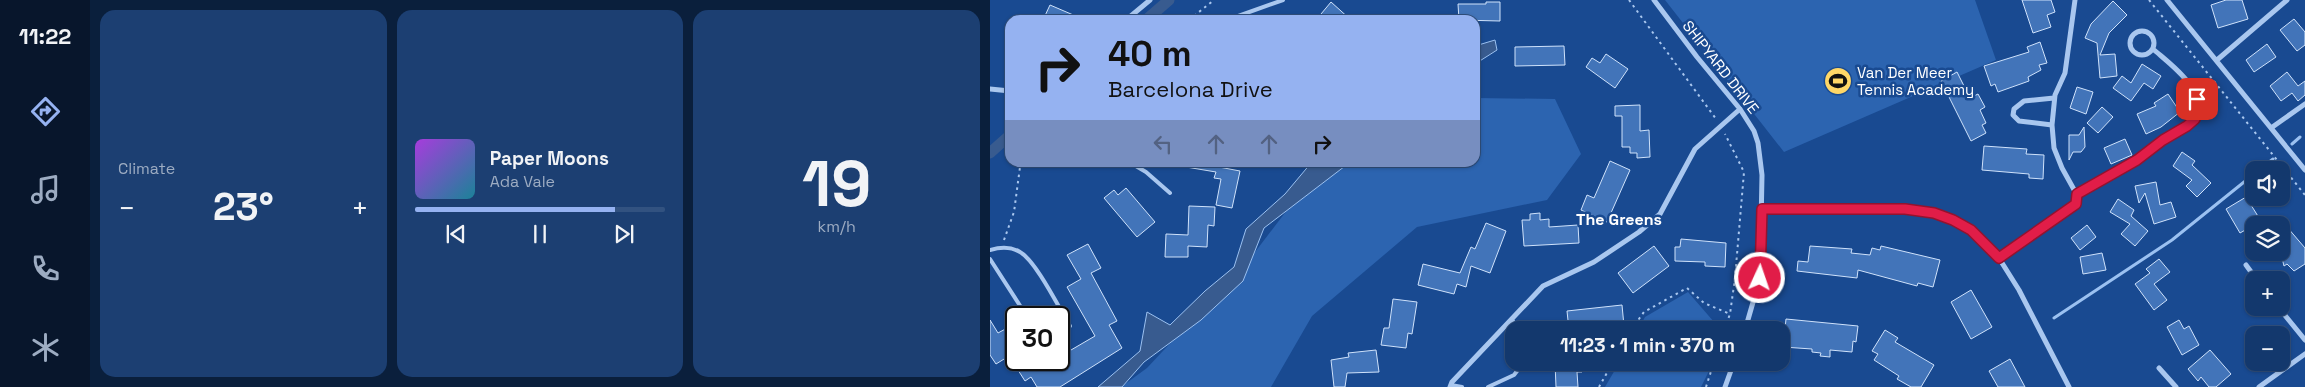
<!DOCTYPE html>
<html lang="en">
<head>
<meta charset="utf-8">
<style>
	:root { --surface:#13386d; --page:#1c3f72; --text:#f1f3f6; --muted:#9dacc2; --line:#325280; --accent:#95b2f1 }
	body { margin:0; font-family:"Space Grotesk",sans-serif; background:var(--page); color:var(--text); height:100vh; display:flex; flex-direction:column; font-size:19px; white-space:nowrap }
	* { box-sizing:border-box; margin:0 }
	p { font-size:16px; color:var(--muted) }
	.icon { flex:none; width:28px; height:28px; fill:none; stroke:currentColor; stroke-width:2; stroke-linecap:round; stroke-linejoin:round }
	.map { position:relative; flex:1; overflow:hidden }
	.side { display:flex; flex-direction:column; gap:10px; padding:10px; background:#0a1f3c; width:900px }
	.side>* { flex:none }
	.top-card { position:absolute; left:15px; top:15px; width:475px; height:152px; border-radius:15px; box-shadow:0 1px 4px #0004,0 0 0 1px var(--line); background:#95b2f1; color:#111; overflow:hidden }
	.buttons { position:absolute; left:1255px; top:161px; display:grid; gap:10px }
	.buttons a { display:grid; place-items:center; width:45px; height:45px; border-radius:10px; background:var(--surface); box-shadow:0 1px 4px #0004,0 0 0 1px var(--line); font-size:25px }
	.speed { position:absolute; left:15px; top:306px; display:flex; gap:10px; font-size:25px; font-weight:700; text-align:center }
	.speed>* { display:grid; place-content:center; width:65px; height:65px; border-radius:50%; background:var(--surface); box-shadow:0 1px 4px #0004,0 0 0 1px var(--line); line-height:1 }
	.speed .limit { border:2px solid #111; border-radius:8px; background:#fff; color:#111 }
	.pin { position:absolute; display:grid; place-items:center; width:42px; height:42px; color:#fff; margin:-21px; border-radius:10px; box-shadow:0 2px 8px #0006 }
	.me { position:absolute; width:55px; margin:-28px; rotate:3deg; stroke-linejoin:round; filter:drop-shadow(0 0 4px #0008) }
	.turn { display:flex; align-items:center; gap:18px; height:105px; padding:0 20px; font-size:22px }
	.turn .icon { width:65px; height:65px; stroke-width:2.5 }
	.turn b { display:block; font-size:35px; line-height:42px }
	.lanes { display:flex; align-items:center; height:48px; padding:0 20px; background:#0003; justify-content:center; gap:25px; direction:ltr }
	.lanes .off { opacity:.35 }
	.big { font-size:38px; font-weight:700; line-height:1.1 }
	.side .widget { flex:1; display:flex; flex-direction:column; justify-content:center; gap:8px; min-width:0; padding:0 18px; border-radius:15px; background:var(--page) }
	.side .dial { align-items:center; gap:0 }
	.dial b { font-size:65px; line-height:1 }
	.song { display:flex; align-items:center; gap:15px }
	.cover { width:60px; height:60px; border-radius:8px; background:linear-gradient(135deg,hsl(280 70% 55%),hsl(190 70% 35%)) }
	.played { height:5px; border-radius:2px; background:linear-gradient(90deg,var(--accent) 80%,var(--line) 80%) }
	.keys { display:flex; justify-content:space-around; direction:ltr }
	.heat { display:flex; justify-content:space-between; align-items:center; font-size:28px; direction:ltr }
	.side .tiles { flex:1; display:grid; gap:10px; grid-template-columns:repeat(3,1fr) }
	.trip { position:absolute; left:515px; top:321px; width:285px; height:50px; border-radius:15px; background:var(--surface); box-shadow:0 1px 4px #0004,0 0 0 1px var(--line); font-weight:700; line-height:50px; text-align:center }
	main { display:flex; flex:1; min-height:0 }
	.dock { display:flex; flex-direction:column; width:90px; justify-content:space-around; align-items:center; background:#08162c; color:var(--muted) }
	.dock .icon { width:35px; height:35px }
	.dock .active { color:var(--accent) }
	.dock b { font-size:22px; color:var(--text) }
	.map>svg:first-child { display:block }
</style>
</head>
<body>
<main>
<nav class="dock">
<b>11:22</b>
<svg class="icon active" aria-label="directions" viewBox="0 0 24 24"><path d="M12 3l9 9-9 9-9-9zM9 14v-3h6M13 9l2 2-2 2"/></svg>
<svg class="icon" aria-label="music" viewBox="0 0 24 24"><path d="M9 18V5l10-2v13"/><circle cx="6" cy="18" r="3"/><circle cx="16" cy="16" r="3"/></svg>
<svg class="icon" aria-label="phone" viewBox="0 0 24 24"><path d="M5 4h4l2 5-3 2q2 4 5 5l2-3 5 2v4C11 20 4 13 5 4z"/></svg>
<svg class="icon" aria-label="climate" viewBox="0 0 24 24"><path d="M12 3v18M4 7l16 10M4 17L20 7"/></svg>
</nav>
<section class="side">
<div class="tiles">
<div class="widget"><p>Climate</p>
<div class="heat"><a>−</a><b class="big">23°</b><a>+</a></div>
</div>
<div class="widget">
<div class="song"><i class="cover"></i><div><b>Paper Moons</b><p>Ada Vale</p></div></div>
<div class="played"></div>
<div class="keys"><svg class="icon" aria-label="previous" viewBox="0 0 24 24"><path d="M18 5L8 12l10 7zM5 5v14"/></svg><svg class="icon" aria-label="pause" viewBox="0 0 24 24"><path d="M8 5v14M16 5v14"/></svg><svg class="icon" aria-label="next" viewBox="0 0 24 24"><path d="M6 5l10 7-10 7zM19 5v14"/></svg></div>
</div>
<div class="widget dial"><b>19</b><p>km/h</p></div>
</div>
</section>
<div class="map">
<svg width="1315" height="387" viewBox="0 0 1315 387">
	<rect width="100%" height="100%" fill="#194a91"/>
	<path fill="#2c64b0" d="M675 0H985L1006 60 794 152Z
		M485 98 565 99 591 154 557 200 427 227 322 316 281 387H131L157 368 262 256 307 197 348 163 485 162Z
		M698 292 731 330H648L655 317Z
		M629 363V362L723 363 711 387H615Z"/>
	<path fill="#385b8f" stroke="#9bc1f1" d="M505 40 507 50 485 64V46Z
		M321 163H359L274 228 253 281 211 320 154 362 132 387H108L150 351 157 312 180 325 215 291 244 267 256 229 295 194Z"/>
	<g fill="none" stroke-linecap="round" stroke-linejoin="round">
		<path stroke="#9bc1f1" stroke-width="3" d="M1302 144 1310 137
			M1269 170 1283 159
			M1064 318 1182 240 1264 174"/>
		<path stroke="#385b8f" stroke-width="11" d="M156 20 179 0
			M0 153 20 135"/>
	</g>
	<path fill="#4274b9" stroke="#cfe2fb" d="M1032 0H1061L1065 12 1057 15 1061 27 1043 33Z
		M1236 0H1252L1258 19 1228 28 1221 5Z
		M1123 1 1137 15 1119 33 1110 55 1125 54 1127 76 1110 78 1107 43 1095 38 1101 24Z
		M341 2 361 20H326Z
		M496 2H510V21L469 20 468 4H496Z
		M60 5 95 20H53Z
		M1304 19 1315 32V45L1307 51 1290 30Z
		M1050 42 1057 63 1049 65 1051 70 1038 77 1039 81 1008 92 1005 84 1001 86 994 66 1039 52 1037 47Z
		M1277 44 1286 57 1264 72 1256 60Z
		M574 46 575 65 525 66V47Z
		M616 54 638 69 625 88 596 67 602 58 610 63Z
		M1152 64 1171 76 1163 89 1154 83 1141 101 1123 88 1132 76 1141 83Z
		M967 72 980 98 988 94 995 107 990 110 996 123 992 125 996 133 981 141 951 81Z
		M1297 72 1308 86 1315 81V95L1308 101 1302 93 1291 101 1280 86Z
		M1087 87 1103 92 1096 114 1080 108Z
		M1178 94 1190 112 1171 127 1156 134 1147 114 1166 106 1164 103Z
		M650 105V131L659 130 660 157 647 158V153H640V147H632V116H625V106Z
		M1112 107 1123 117 1108 133 1097 123Z
		M1094 127 1095 147 1091 152H1083L1079 160V135H1089Z
		M1135 139 1142 155 1121 164 1114 148Z
		M994 146 1037 149 1036 154 1054 155 1053 179 1039 178V174L992 170Z
		M1192 152 1205 161 1202 165 1221 183 1207 197 1196 186 1202 180 1183 166Z
		M620 161 640 170 617 222 591 210 597 195 604 198Z
		M197 162H230L229 167 250 171 242 208 226 205 231 179 224 178 226 172 196 167Z
		M1166 182 1170 205 1181 202 1186 217 1164 224 1155 193 1149 203 1145 186Z
		M136 188 165 222 147 237 114 198 124 190 128 195Z
		M1256 197 1271 221 1250 233 1236 209Z
		M1128 199 1144 210 1141 216 1158 231 1145 246 1131 234 1140 224 1120 212Z
		M199 206 225 207 224 226 218 225 217 247 198 246V257H175L176 234 198 235Z
		M550 213V220L559 219V227L588 225 589 243 534 246 532 220H540V214Z
		M1291 220 1315 248V264L1304 271 1297 264 1294 266 1292 258 1295 249 1291 244Z
		M496 223 516 231 500 273 481 266 476 287 467 284 464 294 428 285 433 264 470 273 481 247 485 249Z
		M1097 225 1106 237 1090 250 1081 238Z
		M691 239 736 243 735 267 715 266V262L685 261V247H690Z
		M98 244 111 268 101 273 127 321 119 325 132 348 70 387H47L41 377 35 381 19 356 6 364 0 355V320L8 333 19 327 26 339V360H52L55 365 63 360H69V357L105 336 77 287 91 279 77 255Z
		M664 246 679 266 643 293 628 273Z
		M820 246 862 249 861 253 880 255 882 248 890 250 891 246 950 260 943 287 928 283 927 286 868 270 867 278 807 271 808 261 818 262Z
		M1112 253 1116 270 1093 274 1090 257Z
		M1169 259 1180 272 1164 284 1177 300 1164 310 1145 284 1160 273 1156 269Z
		M981 290 1002 327 981 339 961 302Z
		M403 299 427 302 422 334 418 333 416 348 391 345 394 328H399Z
		M632 305 634 326 579 330 577 311Z
		M796 319 868 326 866 342 863 341 862 352 840 350V357L830 356 831 353 822 352V349L793 347Z
		M1189 320 1194 329 1199 326 1209 345 1192 355 1177 327Z
		M895 330 908 338 905 342 944 365 931 387H921L907 379 909 376 884 360 888 354 882 351Z
		M386 350 389 372 357 373 355 387H344L341 360 359 357 358 353Z
		M1220 350 1241 374 1226 387H1219L1211 377 1208 381 1198 369Z
		M1020 359 1035 387H1008L999 371Z
		M565 362H592V372H587L588 387H566Z"/>
	<g fill="none" stroke-linecap="round" stroke-linejoin="round">
		<path stroke="#a9c7ef" stroke-width="2" stroke-dasharray="2.5 4" stroke-linecap="butt" d="M639 0 726 119
			M1159 0 1315 195
			M199 20 224 0
			M14 240 24 212 30 167 35 162
			M641 330 654 312 697 288 714 303 740 314
			M734 330 740 314 745 278 754 172 735 134
			M609 387 623 362
			M716 387 724 362"/>
		<path stroke="#a9c7ef" stroke-width="4" d="M237 20 293 0
			M139 162 156 172 180 193
			M0 250C10 247 20 246 30 252 46 261 69 308 80 326L69 333
			M0 259 38 318
			M522 320 529 330
			M461 385 472 387
			M498 387 524 375 534 362"/>
		<path stroke="#a9c7ef" stroke-width="5" d="M664 0 707 57 750 109 764 131 768 143 772 175 770 278 755 330
			M1177 0 1315 170
			M136 20 160 0
			M1140 43a12 12 0 1 1 24 0a12 12 0 1 1-24 0Z
			M1227 60 1297 0
			M0 89 20 91
			M1062 125 1029 121 1023 115 1024 109 1034 101 1064 98
			M1281 128 1315 104
			M1087 195 1147 160 1205 119C1218 90 1181 65 1163 49
			M772 209H915L944 213 963 220 981 230 1007 255 1029 290 1079 387
			M1009 258 1087 204V195L1072 168 1064 148 1062 125 1065 95 1075 73 1085 0
			M1256 265 1267 280
			M1289 308 1315 340
			M1169 368 1186 387
			M460 387 462 382 553 286 604 262 649 232 670 214 705 149 750 109
			M735 387 744 362
			M1269 387 1315 354"/>
	</g>
	<g fill="none" stroke-linecap="round" stroke-linejoin="round">
		<g stroke="#92132f" stroke-width="12">
			<path id="route" d="M770 278 772 209H915L944 213 963 220 981 230 1009 258 1086 204 1087 194 1147 160 1173 140 1197 126 1205 119 1208 112 1207 99"/>
		</g>
		<use href="#route" stroke="#e11d48" stroke-width="9"/>
	</g>
	<defs>
		<g id="stadium-disc" transform="scale(1.4375)"><circle r="9.5" fill="#ffd767" stroke="#194a91"/><path d="M0-5a6.5 5 0 1 0 0 10a6.5 5 0 1 0 0-10ZM-3.5-1.8h7v3.6h-7Z" fill="#111"/></g>
	</defs>
	<g fill-rule="evenodd">
		<use href="#stadium-disc" x="848" y="81"/>
	</g>
	<g text-anchor="middle" dominant-baseline="central" stroke-width="5" stroke-linejoin="round" paint-order="stroke">
		<g font-size="15" fill="#fff" stroke="#194a91">
			<text transform="translate(731 67) rotate(52)">SHIPYARD DRIVE</text>
		</g>
		<g font-size="15" fill="#fff" stroke="#194a91" text-anchor="start">
			<text x="867" y="72">Van Der Meer<tspan x="867" dy="17">Tennis Academy</tspan></text>
		</g>
		<g font-size="16" font-weight="bold" fill="#fff" stroke="#194a91">
			<text x="629" y="219">The Greens</text>
		</g>
	</g>
</svg>
<div class="buttons">
<a><svg class="icon" aria-label="sound" viewBox="0 0 24 24"><path d="M4 9h4l5-4v14l-5-4H4zM17 9q2 3 0 6"/></svg></a>
<a><svg class="icon" aria-label="layers" viewBox="0 0 24 24"><path d="M12 4l9 5-9 5-9-5zM3 14l9 5 9-5"/></svg></a>
<a>+</a>
<a>−</a>
</div>
<div class="speed"><div class="limit">30</div></div>
<div class="pin" style="left:1207px;top:99px;background:#d93025"><svg class="icon" aria-label="arrive" viewBox="0 0 24 24"><path d="M6 21V4h12l-3 4 3 4H6"/></svg></div>
<svg class="me" style="left:770px;top:278px" viewBox="-20 -20 40 40"><circle r="17" fill="#e11d48" stroke="#fff" stroke-width="3"/><path d="M0-11L8 9 0 5-8 9z" fill="#fff"/></svg>
<div class="trip">11:23 · 1 min · 370 m</div>
<div class="top-card">
<div class="turn"><svg class="icon" aria-label="right" viewBox="0 0 24 24"><path d="M7 20v-9h11M14 6l5 5-5 5"/></svg><div><b>40 m</b>Barcelona Drive</div></div>
<div class="lanes"><svg class="icon off" aria-label="left" viewBox="0 0 24 24"><path d="M17 20v-9H6M10 6l-5 5 5 5"/></svg><svg class="icon off" aria-label="ahead" viewBox="0 0 24 24"><path d="M12 20V5M6 11l6-6 6 6"/></svg><svg class="icon off" aria-label="ahead" viewBox="0 0 24 24"><path d="M12 20V5M6 11l6-6 6 6"/></svg><svg class="icon" aria-label="right" viewBox="0 0 24 24"><path d="M7 20v-9h11M14 6l5 5-5 5"/></svg></div>
</div>
</div>
</main>
</body>
</html>
